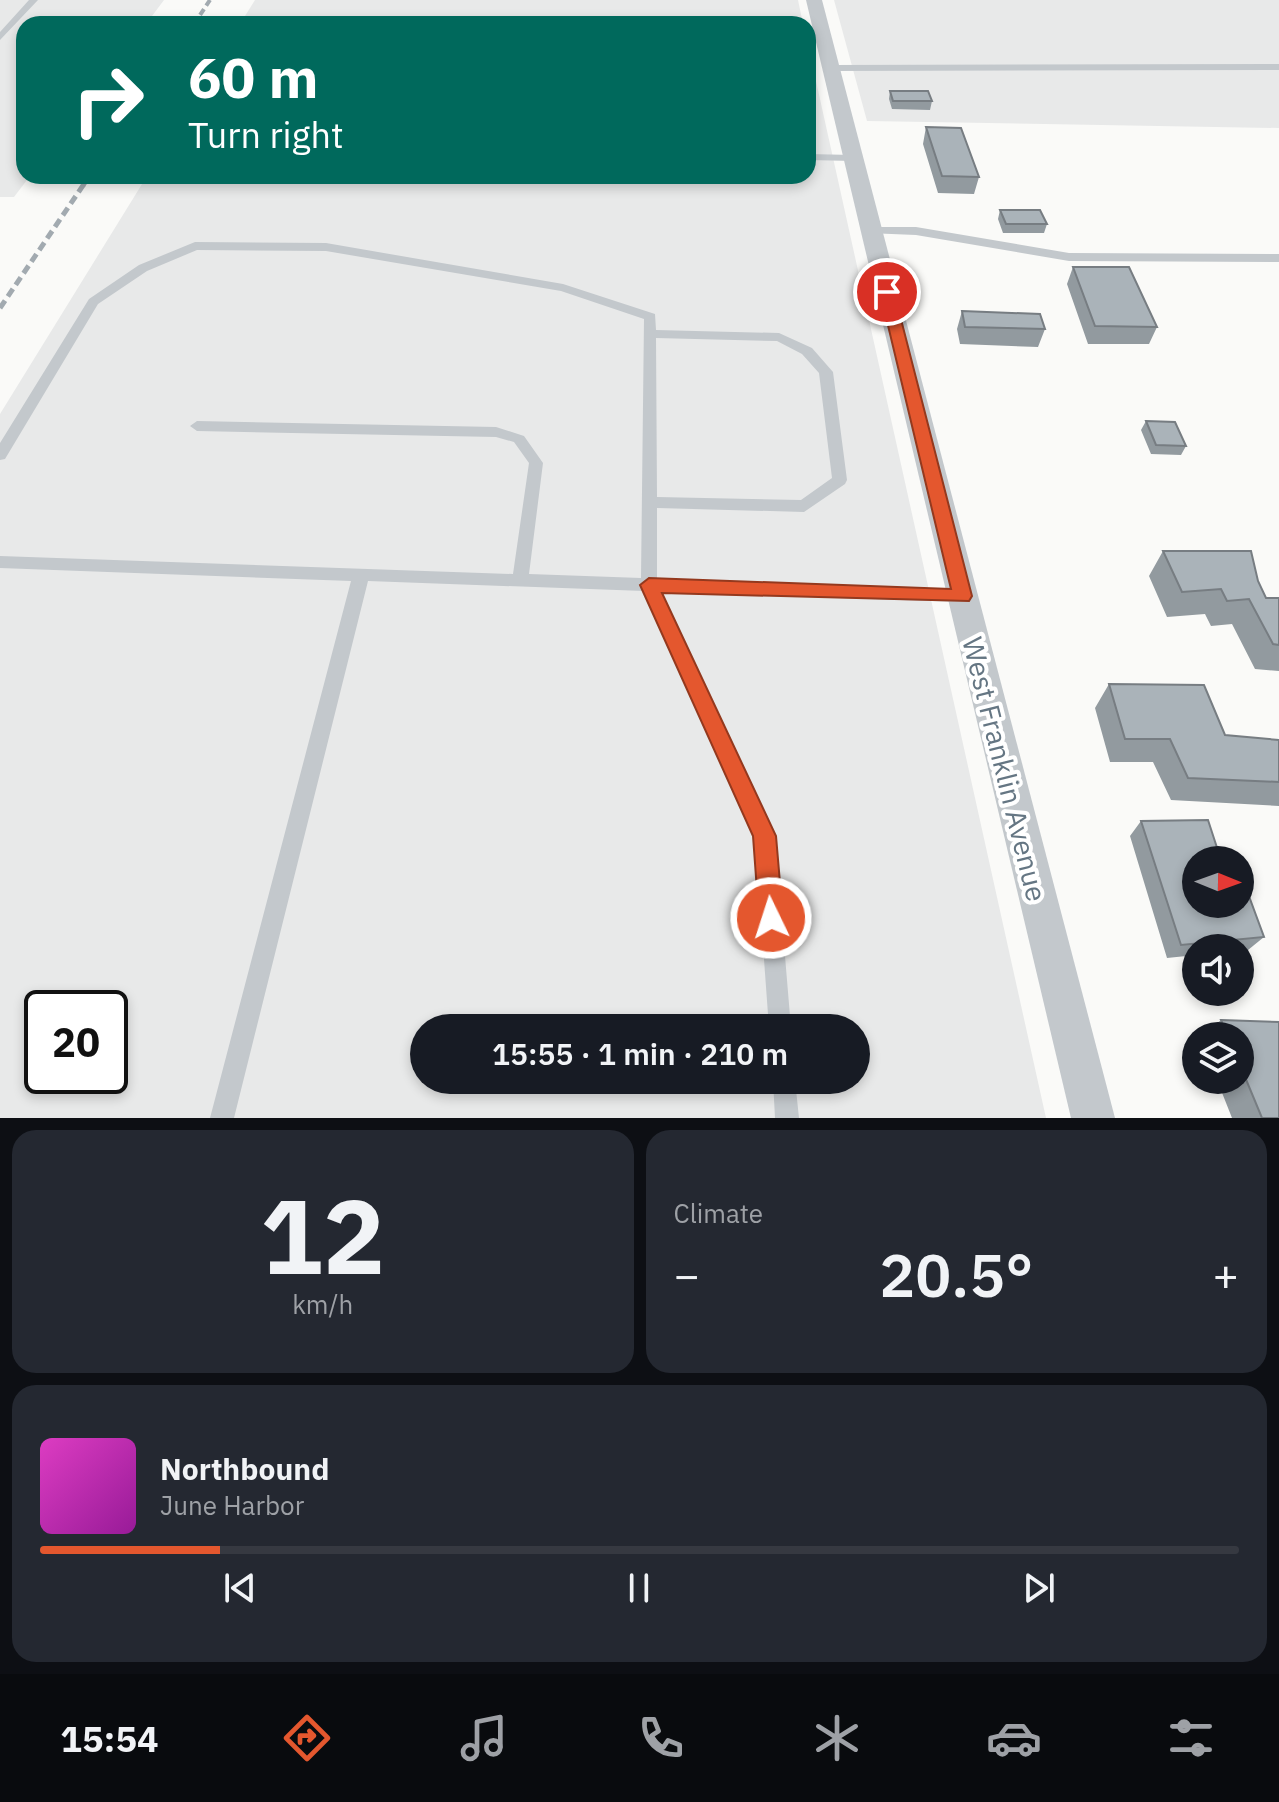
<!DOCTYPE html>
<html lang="en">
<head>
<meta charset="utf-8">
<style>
	:root { --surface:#171b24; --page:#242831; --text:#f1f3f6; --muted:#9ea1a6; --line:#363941; --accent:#e4572e }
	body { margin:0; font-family:"IBM Plex Sans",sans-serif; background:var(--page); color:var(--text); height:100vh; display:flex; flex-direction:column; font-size:30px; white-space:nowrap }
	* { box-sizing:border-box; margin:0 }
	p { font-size:26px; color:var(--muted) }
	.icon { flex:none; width:44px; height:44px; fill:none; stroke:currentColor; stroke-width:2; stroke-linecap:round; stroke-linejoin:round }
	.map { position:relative; height:1118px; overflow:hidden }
	.drawer { display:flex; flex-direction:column; gap:12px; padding:12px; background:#0d0f14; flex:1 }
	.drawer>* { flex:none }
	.hud { position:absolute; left:16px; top:16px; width:800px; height:168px; border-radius:24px; box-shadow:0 4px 12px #0003; background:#00695c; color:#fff; overflow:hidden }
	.needle { width:52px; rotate:91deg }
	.controls { position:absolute; left:1182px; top:846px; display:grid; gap:16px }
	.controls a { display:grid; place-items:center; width:72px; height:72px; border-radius:50%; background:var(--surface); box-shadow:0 4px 12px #0003; font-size:40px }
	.speed { position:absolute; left:24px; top:990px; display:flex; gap:16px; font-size:40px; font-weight:700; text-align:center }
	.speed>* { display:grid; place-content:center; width:104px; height:104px; border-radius:50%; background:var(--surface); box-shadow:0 4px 12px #0003; line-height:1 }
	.speed .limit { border:4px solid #111; border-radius:12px; background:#fff; color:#111 }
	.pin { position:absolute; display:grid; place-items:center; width:68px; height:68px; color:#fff; margin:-34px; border:4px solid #fff; border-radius:50%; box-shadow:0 2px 8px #0007 }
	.me { position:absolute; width:88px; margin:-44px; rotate:356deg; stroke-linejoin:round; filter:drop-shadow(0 0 6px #0008) }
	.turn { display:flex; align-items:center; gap:28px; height:168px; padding:0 40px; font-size:36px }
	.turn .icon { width:104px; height:104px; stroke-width:2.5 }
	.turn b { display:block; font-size:56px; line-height:68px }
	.big { font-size:60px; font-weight:600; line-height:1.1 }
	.drawer .tile { flex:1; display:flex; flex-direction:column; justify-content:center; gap:12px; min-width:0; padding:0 28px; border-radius:24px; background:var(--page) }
	.drawer .dial { align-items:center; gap:0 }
	.dial b { font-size:104px; line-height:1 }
	.song { display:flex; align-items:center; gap:24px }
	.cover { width:96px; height:96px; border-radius:12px; background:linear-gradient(135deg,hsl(310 70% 55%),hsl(300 70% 35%)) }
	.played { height:8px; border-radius:4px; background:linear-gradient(90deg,var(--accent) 15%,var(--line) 15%) }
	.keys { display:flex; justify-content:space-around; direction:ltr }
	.heat { display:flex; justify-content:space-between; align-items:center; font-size:44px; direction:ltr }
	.drawer .tiles { flex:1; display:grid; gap:12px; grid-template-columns:1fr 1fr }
	.tile:last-child { grid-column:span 2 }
	.trip { position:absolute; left:410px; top:1014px; width:460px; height:80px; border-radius:40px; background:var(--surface); box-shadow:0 4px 12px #0003; font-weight:600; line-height:80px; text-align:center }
	.dock { display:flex; height:128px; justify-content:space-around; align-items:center; background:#090b0e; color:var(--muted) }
	.dock .icon { width:56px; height:56px }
	.dock .current { color:var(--accent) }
	.dock b { font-size:36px; color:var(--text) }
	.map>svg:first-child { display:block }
</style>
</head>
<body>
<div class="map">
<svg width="1279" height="1118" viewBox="0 0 1279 1118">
	<rect width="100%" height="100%" fill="#fafaf8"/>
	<path fill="#e8e9e9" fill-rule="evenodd" d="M0 0H164L146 24H24V176H30L14 197H0Z
		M255 0H798L803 24H240Z
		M834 0H1279V128L867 121Z
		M808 45 1046 1118H0V414L147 176H808ZM42 1008H110V1076H42ZM424 1028H856V1080H424Z"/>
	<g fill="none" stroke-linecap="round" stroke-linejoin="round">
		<path fill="#c3c8cc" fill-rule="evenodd" d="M29 0H38L0 40V32Z
			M1279 64V70L831 71 826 68 831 65Z
			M808 154 853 155 858 158 853 161 808 160Z
			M871 227H916L1069 253 1279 254V262L1069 261 916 235 867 233 865 231Z
			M195 242 326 243 563 284 655 314 656 330 779 333 812 348 833 372 847 480 845 484 804 512 657 508V579L962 590 968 591 970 596 968 601 962 602 660 592 775 836 791 1028H769L755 836 644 591 368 581 234 1118H210L351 581 0 568V556L513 574 529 463 514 442 496 437 197 431 190 426 197 421 496 427 524 436 543 463 529 574 641 578 644 319 561 291 326 251 197 250 147 271 98 304 5 459 0 460V443L89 299 139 265ZM656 338 777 341 802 354 819 373 832 478 801 500 657 497Z
			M773 1080H795L799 1118H775Z"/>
		<path fill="#c3c8cc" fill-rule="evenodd" d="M806 0H822L1115 1118H1071Z"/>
		<path stroke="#a2aab0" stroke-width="4" stroke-dasharray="7 4" stroke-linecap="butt" d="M194 24 210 0
			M83 186 90 176"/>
		<path stroke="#a2aab0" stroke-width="5" stroke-dasharray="9 5" stroke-linecap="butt" d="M0 308 84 184"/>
	</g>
	<path fill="#929a9f" d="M890 91 932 101 930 110 892 109 889 99Z
		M926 127 979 177 974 194 938 193 923 144Z
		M1000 210 1047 224 1044 233H1003L998 219Z
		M1073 267 1157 327 1149 344H1088L1067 284Z
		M962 311 1045 329 1038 347 960 344 957 329Z
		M1146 421 1186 446 1181 455 1151 454 1141 430Z
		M1163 551 1258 581 1266 598H1279V671L1255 669 1232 624 1211 626 1205 614 1167 617 1149 576Z
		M1109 684 1225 735 1279 740V806L1171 800 1153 762H1110L1095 708Z
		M1141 821 1196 860 1264 937 1248 950 1240 951V948H1196V955L1167 958 1130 836Z
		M1221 1020 1279 1022V1118H1232L1217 1080H1240V1036H1202Z"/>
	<path fill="#aab3b9" stroke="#777d82" stroke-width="2" d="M890 91H928L932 101H893Z
		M926 127 961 128 979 177 942 176Z
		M1000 210H1040L1047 224H1006Z
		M1073 267H1129L1157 327 1095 326Z
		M962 311 1040 314 1045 329 965 327Z
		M1146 421 1175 422 1186 446 1156 445Z
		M1163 551H1251L1258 581 1266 598H1279V645L1273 644 1249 599 1227 601 1221 589 1182 592Z
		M1109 684 1204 685 1225 735 1279 740V782L1188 778 1170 739H1125Z
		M1208 820 1221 860H1196V904H1240V880H1243L1264 937 1181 945 1141 821Z
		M1221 1020 1279 1022V1118H1262L1240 1065V1036H1228Z"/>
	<path fill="#e4572e" stroke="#94391e" stroke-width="2" d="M887 287 894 292 972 596 969 601 662 593 776 836 783 918 779 927 771 930 763 927 759 918 753 836 640 585 649 578 951 589 880 292Z"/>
	<g text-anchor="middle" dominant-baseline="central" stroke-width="8" stroke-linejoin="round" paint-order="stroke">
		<g font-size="28" fill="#657683" stroke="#fff">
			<text transform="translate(1005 769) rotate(76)">West Franklin Avenue</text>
		</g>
	</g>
</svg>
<div class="controls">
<a><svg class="needle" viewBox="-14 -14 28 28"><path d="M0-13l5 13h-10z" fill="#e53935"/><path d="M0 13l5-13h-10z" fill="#9ea1a6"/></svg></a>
<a><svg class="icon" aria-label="sound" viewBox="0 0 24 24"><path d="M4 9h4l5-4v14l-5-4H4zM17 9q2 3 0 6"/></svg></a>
<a><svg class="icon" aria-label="layers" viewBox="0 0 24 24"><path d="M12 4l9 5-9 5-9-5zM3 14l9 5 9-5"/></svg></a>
</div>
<div class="speed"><div class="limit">20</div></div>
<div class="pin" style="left:887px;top:292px;background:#d93025"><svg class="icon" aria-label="arrive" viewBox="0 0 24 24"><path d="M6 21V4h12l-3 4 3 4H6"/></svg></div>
<svg class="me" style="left:771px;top:918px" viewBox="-20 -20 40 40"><circle r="17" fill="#e4572e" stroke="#fff" stroke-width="3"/><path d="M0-11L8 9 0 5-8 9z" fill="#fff"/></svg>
<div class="trip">15:55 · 1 min · 210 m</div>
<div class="hud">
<div class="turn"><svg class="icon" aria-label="right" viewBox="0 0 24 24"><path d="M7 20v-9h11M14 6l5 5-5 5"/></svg><div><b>60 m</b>Turn right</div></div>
</div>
</div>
<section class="drawer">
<div class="tiles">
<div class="tile dial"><b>12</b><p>km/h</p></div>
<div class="tile"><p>Climate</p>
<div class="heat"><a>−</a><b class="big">20.5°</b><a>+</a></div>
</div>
<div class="tile">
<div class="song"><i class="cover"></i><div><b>Northbound</b><p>June Harbor</p></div></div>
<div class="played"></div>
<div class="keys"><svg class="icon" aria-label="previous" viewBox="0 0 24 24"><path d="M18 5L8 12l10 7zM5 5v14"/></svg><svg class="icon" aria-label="pause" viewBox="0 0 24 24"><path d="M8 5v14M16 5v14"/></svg><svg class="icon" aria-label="next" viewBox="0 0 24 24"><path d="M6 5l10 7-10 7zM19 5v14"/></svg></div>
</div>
</div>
</section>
<nav class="dock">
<b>15:54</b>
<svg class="icon current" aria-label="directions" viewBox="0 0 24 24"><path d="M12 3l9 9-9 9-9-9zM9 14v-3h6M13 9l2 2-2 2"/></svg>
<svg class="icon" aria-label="music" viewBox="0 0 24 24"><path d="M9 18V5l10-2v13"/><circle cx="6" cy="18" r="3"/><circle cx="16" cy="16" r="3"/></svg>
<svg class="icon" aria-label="phone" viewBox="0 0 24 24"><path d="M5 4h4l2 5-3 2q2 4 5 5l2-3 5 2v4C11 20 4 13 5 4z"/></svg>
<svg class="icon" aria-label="climate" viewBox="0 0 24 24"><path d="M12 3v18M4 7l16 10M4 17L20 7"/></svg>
<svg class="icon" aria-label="car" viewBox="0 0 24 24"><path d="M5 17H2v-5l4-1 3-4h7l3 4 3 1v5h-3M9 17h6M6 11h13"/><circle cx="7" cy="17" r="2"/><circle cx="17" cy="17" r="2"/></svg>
<svg class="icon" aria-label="filters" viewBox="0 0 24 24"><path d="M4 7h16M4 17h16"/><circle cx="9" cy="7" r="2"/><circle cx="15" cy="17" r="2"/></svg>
</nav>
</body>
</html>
